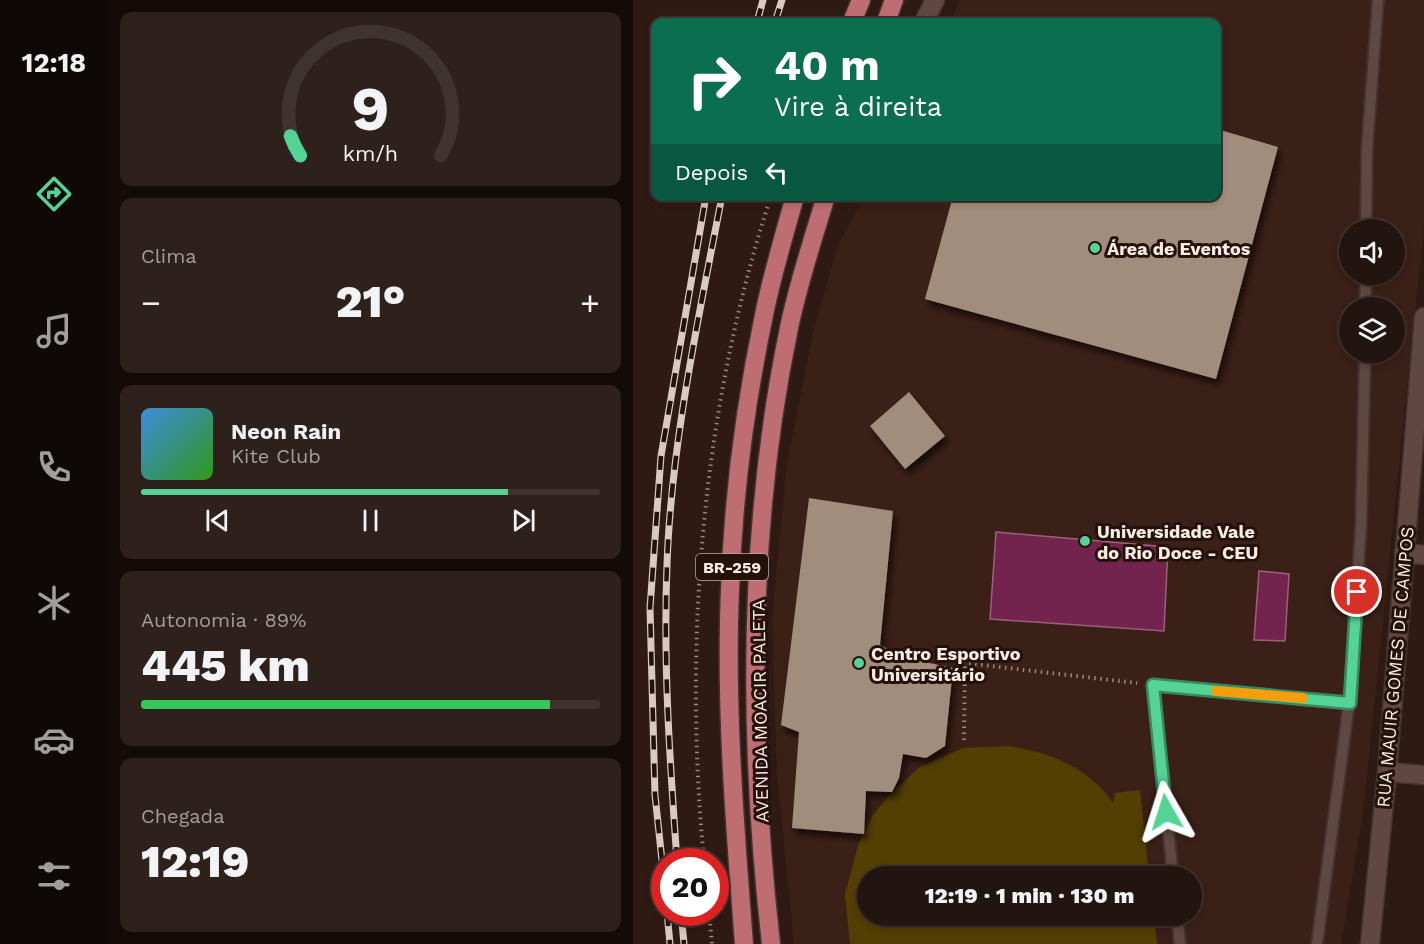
<!DOCTYPE html>
<html lang="pt">
<head>
<meta charset="utf-8">
<style>
	:root { --surface:#22140e; --page:#2e211c; --text:#f1f3f6; --muted:#a29e9e; --line:#3f332e; --accent:#54d395 }
	body { margin:0; font-family:"Work Sans",sans-serif; background:var(--page); color:var(--text); height:100vh; display:flex; flex-direction:column; font-size:22px; white-space:nowrap }
	* { box-sizing:border-box; margin:0 }
	p { font-size:20px; color:var(--muted) }
	.icon { flex:none; width:33px; height:33px; fill:none; stroke:currentColor; stroke-width:2; stroke-linecap:round; stroke-linejoin:round }
	.map { position:relative; flex:1; overflow:hidden }
	.sheet { display:flex; flex-direction:column; gap:12px; padding:12px; background:#130b08; width:525px }
	.sheet>* { flex:none }
	.banner { position:absolute; left:18px; top:18px; width:570px; height:183px; border-radius:12px; box-shadow:0 3px 9px #0003,0 0 0 2px var(--line); background:#0b6e4f; color:#fff; overflow:hidden }
	.tools { position:absolute; left:706px; top:219px; display:grid; gap:12px }
	.tools a { display:grid; place-items:center; width:66px; height:66px; border-radius:50%; background:var(--surface); box-shadow:0 3px 9px #0003,0 0 0 2px var(--line); font-size:30px }
	.speed { position:absolute; left:18px; top:848px; display:flex; gap:12px; font-size:30px; font-weight:700; text-align:center }
	.speed>* { display:grid; place-content:center; width:78px; height:78px; border-radius:50%; background:var(--surface); box-shadow:0 3px 9px #0003,0 0 0 2px var(--line); line-height:1 }
	.speed .limit { border:9px solid #d22; background:#fff; color:#111 }
	.pin { position:absolute; display:grid; place-items:center; width:51px; height:51px; color:#fff; margin:-26px; border:3px solid #fff; border-radius:50%; box-shadow:0 2px 6px #0007 }
	.me { position:absolute; width:66px; margin:-33px; rotate:354deg; stroke-linejoin:round; filter:drop-shadow(0 0 4px #0008) }
	.turn { display:flex; align-items:center; gap:21px; height:126px; padding:0 24px; font-size:27px }
	.turn .icon { width:78px; height:78px; stroke-width:2.5 }
	.turn b { display:block; font-size:42px; line-height:51px }
	.then { display:flex; align-items:center; height:57px; padding:0 24px; background:#0003; gap:12px; font-size:22px }
	.big { font-size:45px; font-weight:800; line-height:1.1 }
	.sheet .tile { flex:1; display:flex; flex-direction:column; justify-content:center; gap:9px; min-width:0; padding:0 21px; border-radius:12px; background:var(--page) }
	.sheet .dial { align-items:center; gap:0 }
	.dial svg { height:156px; overflow:visible; fill:none; stroke:var(--line); stroke-width:7; stroke-linecap:round; text-anchor:middle }
	.dial text { fill:var(--text); stroke:none }
	.song { display:flex; align-items:center; gap:18px }
	.cover { width:72px; height:72px; border-radius:9px; background:linear-gradient(135deg,hsl(210 70% 55%),hsl(110 70% 35%)) }
	.played { height:6px; border-radius:3px; background:linear-gradient(90deg,var(--accent) 80%,var(--line) 80%) }
	.keys { display:flex; justify-content:space-around; direction:ltr }
	.heat { display:flex; justify-content:space-between; align-items:center; font-size:33px; direction:ltr }
	.charge { height:9px; border-radius:4px; background:linear-gradient(90deg,#34c759 89%,var(--line) 0) }
	.trip { position:absolute; left:224px; top:866px; width:345px; height:60px; border-radius:30px; background:var(--surface); box-shadow:0 3px 9px #0003,0 0 0 2px var(--line); font-weight:800; line-height:60px; text-align:center }
	main { display:flex; flex:1; min-height:0 }
	.menu { display:flex; flex-direction:column; width:108px; justify-content:space-around; align-items:center; background:#0e0806; color:var(--muted) }
	.menu .icon { width:42px; height:42px }
	.menu .current { color:var(--accent) }
	.menu b { font-size:27px; color:var(--text) }
	.map>svg:first-child { display:block }
</style>
</head>
<body>
<main>
<nav class="menu">
<b>12:18</b>
<svg class="icon current" aria-label="directions" viewBox="0 0 24 24"><path d="M12 3l9 9-9 9-9-9zM9 14v-3h6M13 9l2 2-2 2"/></svg>
<svg class="icon" aria-label="music" viewBox="0 0 24 24"><path d="M9 18V5l10-2v13"/><circle cx="6" cy="18" r="3"/><circle cx="16" cy="16" r="3"/></svg>
<svg class="icon" aria-label="phone" viewBox="0 0 24 24"><path d="M5 4h4l2 5-3 2q2 4 5 5l2-3 5 2v4C11 20 4 13 5 4z"/></svg>
<svg class="icon" aria-label="climate" viewBox="0 0 24 24"><path d="M12 3v18M4 7l16 10M4 17L20 7"/></svg>
<svg class="icon" aria-label="car" viewBox="0 0 24 24"><path d="M5 17H2v-5l4-1 3-4h7l3 4 3 1v5h-3M9 17h6M6 11h13"/><circle cx="7" cy="17" r="2"/><circle cx="17" cy="17" r="2"/></svg>
<svg class="icon" aria-label="filters" viewBox="0 0 24 24"><path d="M4 7h16M4 17h16"/><circle cx="9" cy="7" r="2"/><circle cx="15" cy="17" r="2"/></svg>
</nav>
<section class="sheet">
<div class="tile dial"><svg viewBox="0 0 100 80">
<path d="M14 69A42 42 0 1 1 86 69"/>
<path d="M14 69A42 42 0 0 1 9 59" stroke="#54d395"/>
<text x="50" y="56" font-size="32" font-weight="700">9</text>
<text x="50" y="72" font-size="11">km/h</text>
</svg></div>
<div class="tile"><p>Clima</p>
<div class="heat"><a>−</a><b class="big">21°</b><a>+</a></div>
</div>
<div class="tile">
<div class="song"><i class="cover"></i><div><b>Neon Rain</b><p>Kite Club</p></div></div>
<div class="played"></div>
<div class="keys"><svg class="icon" aria-label="previous" viewBox="0 0 24 24"><path d="M18 5L8 12l10 7zM5 5v14"/></svg><svg class="icon" aria-label="pause" viewBox="0 0 24 24"><path d="M8 5v14M16 5v14"/></svg><svg class="icon" aria-label="next" viewBox="0 0 24 24"><path d="M6 5l10 7-10 7zM19 5v14"/></svg></div>
</div>
<div class="tile"><p>Autonomia · 89%</p><b class="big">445 km</b><div class="charge"></div></div>
<div class="tile"><p>Chegada</p><b class="big">12:19</b></div>
</section>
<div class="map">
<svg width="791" height="944" viewBox="0 0 791 944">
	<defs>
		<filter id="shadow"><feDropShadow dx="3.5" dy="6" stdDeviation="3" flood-color="#0009"/></filter>
	</defs>
	<rect width="100%" height="100%" fill="#2e1a13"/>
	<path fill="#3b2017" fill-rule="evenodd" d="M327 0H791V226L730 812 708 944H161L144 774 139 619 154 464 180 332 206 242 232 197 584 196V22H317ZM717 230H762V274H717ZM717 308H762V352H717ZM234 876H558V915H234Z"/>
	<path fill="#533e03" d="M375 746C414 751 457 768 480 803L482 793 507 790 516 876H234V915H521L524 944H217L212 894 226 842 240 815 259 792 287 767 330 748Z"/>
	<path fill="#73244e" stroke="#9c607c" stroke-width="1.5" d="M363 532 535 547 531 631 357 619Z
		M626 571 656 574 652 641 621 640Z"/>
	<path fill="#a28d7c" filter="url(#shadow)" d="M584 129 645 147 583 379 292 299 320 196H584Z
		M276 392 312 436 272 469 237 426Z
		M176 498 260 511 247 645 273 658 320 668 312 746 293 758 270 754 266 778 259 792 233 791 231 834 159 828 166 732 148 725Z"/>
	<g fill="none" stroke-linecap="round" stroke-linejoin="round">
		<g stroke="#433330" stroke-width="14">
			<path id="lane" d="M733 230 734 149 745 0
				M732 308 733 274
				M540 876 520 685 716 703
				M544 915 547 944
				M684 944 716 703 728 526 732 352"/>
		</g>
		<g stroke="#433330" stroke-width="21">
			<path id="street" d="M291 22 302 0
				M771 553 791 555
				M754 772 791 775
				M737 944 754 772 791 317"/>
		</g>
		<g stroke="#433330" stroke-width="21">
			<path id="primary" d="M219 22 228 0
				M253 22 261 0
				M111 944C102 826 92 708 97 590 100 499 112 405 131 315 139 275 151 236 162 196
				M138 944C115 740 114 529 156 328 165 284 180 239 193 196"/>
		</g>
		<path stroke="#9a8983" stroke-width="4" stroke-dasharray="1.5 4.5" stroke-linecap="butt" d="M311 648 332 663 504 683
			M331 740 332 663
			M71 861C50 641 69 407 138 196
			M76 912 79 944"/>
		<use href="#lane" stroke="#604840" stroke-width="10"/>
		<use href="#street" stroke="#604840" stroke-width="18"/>
		<use href="#primary" stroke="#be6e72" stroke-width="18"/>
		<g stroke="#d9c9c3" stroke-width="7">
			<path id="rail" d="M124 22 130 0
				M142 22 149 0
				M44 861C37 763 30 664 34 565 38 444 66 315 89 196
				M32 889 22 795 17 608 28 456 73 196
				M34 912 37 944
				M48 912 51 944"/>
		</g>
		<use href="#rail" stroke="#24110a" stroke-width="4.5" stroke-dasharray="14" stroke-linecap="butt"/>
	</g>
	<g fill="none" stroke-linecap="round" stroke-linejoin="round">
		<g stroke="#378961" stroke-width="15">
			<path id="route" d="M533 812 520 685 717 703 724 592"/>
		</g>
		<use href="#route" stroke="#54d395" stroke-width="10"/>
		<path stroke="#f59e0b" stroke-width="10" d="M583 691 670 698"/>
	</g>
	<g fill="#54d395" stroke="#24110a" stroke-width="2">
		<circle cx="462" cy="248" r="6"/>
		<circle cx="452" cy="541" r="6"/>
		<circle cx="226" cy="663" r="6"/>
	</g>
	<g text-anchor="middle" dominant-baseline="central" stroke-width="6" stroke-linejoin="round" paint-order="stroke">
		<rect fill="#24110a" stroke="#baaaa5" stroke-width="1.5" x="63" y="554" width="72" height="26" rx="4.5"/>
		<g font-size="16" font-weight="bold" fill="#fbece7">
			<text x="99" y="567">BR-259</text>
		</g>
		<g font-size="18" font-weight="bold" fill="#fbece7" stroke="#24110a" text-anchor="start">
			<text x="474" y="248">Área de Eventos</text>
			<text x="464" y="531">Universidade Vale<tspan x="464" dy="21">do Rio Doce - CEU</tspan></text>
			<text x="238" y="653">Centro Esportivo<tspan x="238" dy="21">Universitário</tspan></text>
		</g>
		<g font-size="18" fill="#fbece7" stroke="#24110a">
			<text transform="translate(762 667) rotate(-85)">RUA MAUIR GOMES DE CAMPOS</text>
			<text transform="translate(127 711) rotate(-91)">AVENIDA MOACIR PALETA</text>
		</g>
	</g>
</svg>
<div class="tools">
<a><svg class="icon" aria-label="sound" viewBox="0 0 24 24"><path d="M4 9h4l5-4v14l-5-4H4zM17 9q2 3 0 6"/></svg></a>
<a><svg class="icon" aria-label="layers" viewBox="0 0 24 24"><path d="M12 4l9 5-9 5-9-5zM3 14l9 5 9-5"/></svg></a>
</div>
<div class="speed"><div class="limit">20</div></div>
<div class="pin" style="left:724px;top:592px;background:#d93025"><svg class="icon" aria-label="arrive" viewBox="0 0 24 24"><path d="M6 21V4h12l-3 4 3 4H6"/></svg></div>
<svg class="me" style="left:533px;top:812px" viewBox="-20 -20 40 40"><path d="M0-17L14 15 0 8-14 15z" fill="#54d395" stroke="#fff" stroke-width="4"/></svg>
<div class="trip">12:19 · 1 min · 130 m</div>
<div class="banner">
<div class="turn"><svg class="icon" aria-label="right" viewBox="0 0 24 24"><path d="M7 20v-9h11M14 6l5 5-5 5"/></svg><div><b>40 m</b>Vire à direita</div></div>
<div class="then">Depois<svg class="icon" aria-label="left" viewBox="0 0 24 24"><path d="M17 20v-9H6M10 6l-5 5 5 5"/></svg></div>
</div>
</div>
</main>
</body>
</html>
